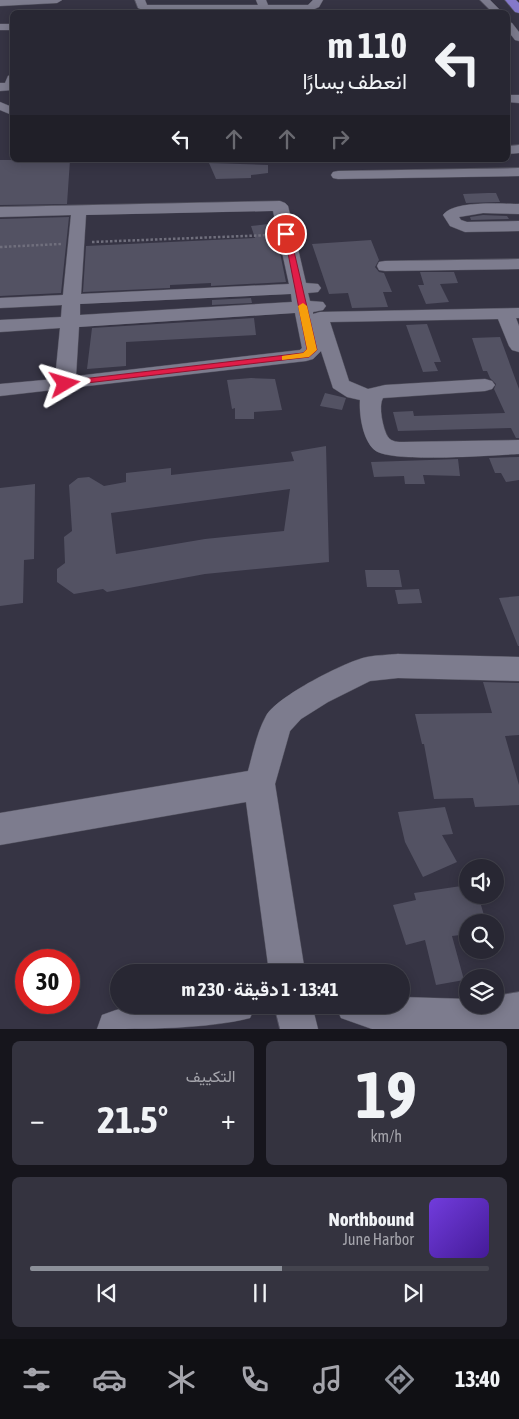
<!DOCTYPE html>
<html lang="ar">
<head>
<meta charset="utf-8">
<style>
	:root { --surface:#282733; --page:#34333f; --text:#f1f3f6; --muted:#a5a5ac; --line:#44444e; --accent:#8c9099 }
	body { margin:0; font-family:"Asap Condensed",Vazirmatn,sans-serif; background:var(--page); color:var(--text); direction:rtl; height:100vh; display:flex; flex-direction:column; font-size:19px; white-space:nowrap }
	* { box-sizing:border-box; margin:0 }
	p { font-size:16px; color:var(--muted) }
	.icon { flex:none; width:28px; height:28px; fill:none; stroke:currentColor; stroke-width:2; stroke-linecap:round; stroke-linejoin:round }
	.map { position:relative; height:1029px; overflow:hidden; direction:ltr }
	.side { display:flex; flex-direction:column; gap:12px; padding:12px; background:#16151c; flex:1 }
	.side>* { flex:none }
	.hud { position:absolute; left:10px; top:10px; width:500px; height:152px; border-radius:8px; box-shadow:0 2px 12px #0003,0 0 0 1px var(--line); direction:rtl; background:#282733; color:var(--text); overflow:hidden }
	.buttons { position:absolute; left:459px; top:859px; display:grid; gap:10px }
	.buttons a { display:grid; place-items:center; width:45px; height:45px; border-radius:50%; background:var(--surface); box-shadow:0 2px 12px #0003,0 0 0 1px var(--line); font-size:25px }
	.speed { position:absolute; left:15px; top:949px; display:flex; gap:10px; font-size:25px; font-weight:700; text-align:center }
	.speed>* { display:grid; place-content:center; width:65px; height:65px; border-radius:50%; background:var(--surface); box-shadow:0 2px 12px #0003,0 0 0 1px var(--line); line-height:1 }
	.speed .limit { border:8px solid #d22; background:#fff; color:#111 }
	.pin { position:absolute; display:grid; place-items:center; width:42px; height:42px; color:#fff; margin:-21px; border:2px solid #fff; border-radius:50%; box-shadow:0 1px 5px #0007 }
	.me { position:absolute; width:55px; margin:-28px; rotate:83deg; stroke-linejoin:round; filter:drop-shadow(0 0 4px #0008) }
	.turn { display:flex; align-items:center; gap:18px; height:105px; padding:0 20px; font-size:22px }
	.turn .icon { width:65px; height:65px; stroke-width:2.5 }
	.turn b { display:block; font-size:35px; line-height:42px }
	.lanes { display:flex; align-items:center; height:48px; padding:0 20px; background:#0003; justify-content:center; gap:25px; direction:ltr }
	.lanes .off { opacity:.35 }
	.big { font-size:38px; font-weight:700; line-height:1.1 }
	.side .tile { flex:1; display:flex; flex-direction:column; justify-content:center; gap:8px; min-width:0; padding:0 18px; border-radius:8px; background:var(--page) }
	.side .dial { align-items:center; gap:0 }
	.dial b { font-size:65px; line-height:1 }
	.song { display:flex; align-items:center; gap:15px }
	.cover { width:60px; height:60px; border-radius:8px; background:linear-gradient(135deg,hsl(260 70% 55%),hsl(260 70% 35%)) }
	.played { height:5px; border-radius:2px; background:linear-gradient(90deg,var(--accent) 55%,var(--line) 55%) }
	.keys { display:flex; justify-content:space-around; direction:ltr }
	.heat { display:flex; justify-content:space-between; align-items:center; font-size:28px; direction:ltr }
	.side .tiles { flex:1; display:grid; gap:12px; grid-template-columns:1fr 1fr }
	.tile:last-child { grid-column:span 2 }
	.trip { position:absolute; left:110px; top:964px; width:300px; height:50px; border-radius:25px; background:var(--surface); box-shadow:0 2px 12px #0003,0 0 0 1px var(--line); font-weight:700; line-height:50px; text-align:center; direction:rtl }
	.dock { display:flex; height:80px; justify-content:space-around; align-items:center; background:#101014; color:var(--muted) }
	.dock .icon { width:35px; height:35px }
	.dock .on { color:var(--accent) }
	.dock b { font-size:22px; color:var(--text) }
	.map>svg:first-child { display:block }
</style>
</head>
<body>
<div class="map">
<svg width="519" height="1029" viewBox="0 0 519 1029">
	<rect width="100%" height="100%" fill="#363444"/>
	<path fill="#535263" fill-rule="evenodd" d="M0 160H70L67 204 0 205Z
		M209 163 268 165V173L251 175V178L216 179Z
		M488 193H496L500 202 466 203 463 194Z
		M483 215 507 216 509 219 471 220 470 217Z
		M69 217 61 293 0 296V219Z
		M268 224 274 238H277L286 282 211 286V283L170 285V288L83 292 86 246 255 238 251 226Z
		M371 240 379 260 375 267 379 272 384 273 392 292H383L388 307 352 308 348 293 329 294 312 244Z
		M420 272H454L458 283 440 284 449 302 426 304 418 285H424Z
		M251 298 252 303 212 305V300Z
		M254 318 256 335 126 342V366L87 369 92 328Z
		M427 324 441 362H434L438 371 423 372 406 325Z
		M500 337 519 389V438H516L511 428 398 431 393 412 413 411 414 416 505 413 494 389 496 384 490 378 487 371H483L472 338Z
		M251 378 275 379 282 410 254 412V419H235V408L232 409 227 380Z
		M325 393 346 398 342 410 320 406Z
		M326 446 329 562 205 574 107 592 103 589 74 594 57 582V569L65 563 64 537 72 531 69 485 78 478 89 477 104 486 126 482V473L171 468V475L294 461 291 452ZM290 489 284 531 205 539 116 554 111 513Z
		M519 457V480L506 482 501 473H495L489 458Z
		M458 459 460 476 423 475 425 484H405L404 476 374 477 371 462Z
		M35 484 34 559 24 560 23 603 0 606V488Z
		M365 570H399L402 587H367Z
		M419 589 422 603 398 604 395 590Z
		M519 596V646H518L499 598Z
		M483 682 519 683V735L505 736 519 785V805L475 807 473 798 434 799 424 744H422L415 714 492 713Z
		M445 807 453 834 442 835 457 862 423 877 405 842 398 812Z
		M468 885V895H478L486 922H468V934L452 936 464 980 436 985 425 940 406 945 393 905 416 900 414 893Z"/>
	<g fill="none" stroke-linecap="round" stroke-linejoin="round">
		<g stroke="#545360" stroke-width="1">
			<path id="minor" d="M0 0H62L57 3 0 6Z
				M135 0H145L147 5H258L256 0H266L268 5H308L313 0H323L319 7 310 11H145L138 8Z
				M480 0H490L502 12H492Z
				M508 22 512 23 519 32V41L515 40 508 31Z
				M0 24H12V30H0Z
				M12 75V90L0 91V83H5L8 76Z
				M508 95H519V103L508 102Z
				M0 102 12 107V115L0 110Z
				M519 145V153L508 154V146Z
				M519 168V176L338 179 333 178 331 175 333 172 338 171Z
				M280 201 285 203 288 206 306 283 318 284 321 288 318 292 308 293 310 301 323 302 326 306 323 310 313 312V314L320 312 519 308V318H516L519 326V352L512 350 509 346 498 319 330 322 349 381 368 389 385 385 485 379 492 381 495 385 492 389 485 391 383 398C378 406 383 429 388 437 392 442 398 442 403 442L519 440V454C491 455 396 463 376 451 363 442 359 415 360 400L347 397 333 388 321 351 313 359 306 361 0 396V384L55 379 60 328 0 332V320L61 317 62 305 0 308V298L63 295 71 215 0 217V207ZM273 211 289 284 81 294 86 215ZM291 294 292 302 80 315V304ZM295 313 302 348 300 350 76 376 79 327Z
				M519 204V214L483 213 459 217 461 220 467 222 519 221V231L465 232 450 226 443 215C454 200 501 204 519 204Z
				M519 259V269L385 271 379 270 377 266 379 262 385 261Z
				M398 654 519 657V681L398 678 370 681 328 702 301 719 290 731 275 784 305 972H269L246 802 0 845V813L248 771C253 753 257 732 266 716 276 697 346 661 367 657 377 655 388 655 398 654Z
				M519 992V1029H372L341 1018 335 1005H401V997L468 999V1005H495V996Z
				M141 1005H256L250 1018C207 1029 144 1029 97 1029L102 1015 116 1010Z
				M274 1005H312L318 1029H280Z"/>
		</g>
		<g stroke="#545360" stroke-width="1">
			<path id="highway" d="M505 0H516L519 3V13L515 12Z"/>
		</g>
		<path stroke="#706f7d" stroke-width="2.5" stroke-dasharray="2.5 2" stroke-linecap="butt" d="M92 242 271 235
			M0 247 61 244"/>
		<use href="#minor" fill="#7d7c8e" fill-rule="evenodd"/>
		<use href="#highway" fill="#8479ca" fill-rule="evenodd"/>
	</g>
	<path fill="#e11d48" stroke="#92132f" d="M284 233 290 234 317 350 309 357 61 386V382L65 381 303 353 307 349Z"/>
	<path fill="#f59e0b" d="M303 303 307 306 317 350 309 357 282 360V356L303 353 307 349 298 306Z"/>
</svg>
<div class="buttons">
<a><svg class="icon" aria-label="sound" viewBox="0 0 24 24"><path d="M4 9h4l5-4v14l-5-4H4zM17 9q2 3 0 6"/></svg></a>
<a><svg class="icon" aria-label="search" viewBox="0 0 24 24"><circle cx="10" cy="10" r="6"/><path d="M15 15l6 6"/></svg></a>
<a><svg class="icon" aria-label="layers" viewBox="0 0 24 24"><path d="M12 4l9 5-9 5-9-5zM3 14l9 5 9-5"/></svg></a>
</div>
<div class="speed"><div class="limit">30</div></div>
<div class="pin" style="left:286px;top:234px;background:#d93025"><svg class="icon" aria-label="arrive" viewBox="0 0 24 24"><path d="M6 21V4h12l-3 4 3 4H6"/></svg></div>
<svg class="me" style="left:65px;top:384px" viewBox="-20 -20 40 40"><path d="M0-17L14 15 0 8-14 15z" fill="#e11d48" stroke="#fff" stroke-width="4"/></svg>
<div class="trip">13:41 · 1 دقيقة · 230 m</div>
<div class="hud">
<div class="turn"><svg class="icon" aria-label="left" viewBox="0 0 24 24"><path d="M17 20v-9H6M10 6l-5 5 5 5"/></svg><div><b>110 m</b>انعطف يسارًا</div></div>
<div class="lanes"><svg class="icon" aria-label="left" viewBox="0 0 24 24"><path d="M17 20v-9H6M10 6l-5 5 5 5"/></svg><svg class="icon off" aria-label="ahead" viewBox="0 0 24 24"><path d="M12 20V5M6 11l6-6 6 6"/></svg><svg class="icon off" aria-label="ahead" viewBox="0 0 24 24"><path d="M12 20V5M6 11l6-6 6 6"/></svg><svg class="icon off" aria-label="right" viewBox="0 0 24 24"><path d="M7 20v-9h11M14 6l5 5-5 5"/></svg></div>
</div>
</div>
<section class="side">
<div class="tiles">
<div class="tile dial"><b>19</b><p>km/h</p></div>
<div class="tile"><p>التكييف</p>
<div class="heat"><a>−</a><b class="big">21.5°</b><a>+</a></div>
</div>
<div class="tile">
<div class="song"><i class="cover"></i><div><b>Northbound</b><p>June Harbor</p></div></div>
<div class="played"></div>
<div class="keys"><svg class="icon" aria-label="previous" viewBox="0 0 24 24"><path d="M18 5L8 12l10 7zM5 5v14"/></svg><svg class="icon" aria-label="pause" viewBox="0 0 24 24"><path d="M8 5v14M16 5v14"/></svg><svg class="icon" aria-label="next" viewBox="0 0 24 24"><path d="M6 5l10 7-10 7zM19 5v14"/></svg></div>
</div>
</div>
</section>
<nav class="dock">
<b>13:40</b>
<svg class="icon on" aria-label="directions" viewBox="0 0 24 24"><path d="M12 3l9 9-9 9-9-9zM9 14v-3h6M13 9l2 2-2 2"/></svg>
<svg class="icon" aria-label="music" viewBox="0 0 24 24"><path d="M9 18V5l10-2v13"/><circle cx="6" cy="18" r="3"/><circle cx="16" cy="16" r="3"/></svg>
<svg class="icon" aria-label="phone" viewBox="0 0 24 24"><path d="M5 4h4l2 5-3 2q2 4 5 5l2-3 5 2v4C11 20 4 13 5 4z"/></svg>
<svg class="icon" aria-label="climate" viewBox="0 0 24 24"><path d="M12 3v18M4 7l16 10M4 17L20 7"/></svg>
<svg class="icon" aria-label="car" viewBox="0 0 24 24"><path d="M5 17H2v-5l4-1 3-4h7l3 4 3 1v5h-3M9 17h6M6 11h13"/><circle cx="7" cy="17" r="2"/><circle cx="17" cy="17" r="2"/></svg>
<svg class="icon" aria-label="filters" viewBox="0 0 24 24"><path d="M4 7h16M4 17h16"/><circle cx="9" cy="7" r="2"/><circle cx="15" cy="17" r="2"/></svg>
</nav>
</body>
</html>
